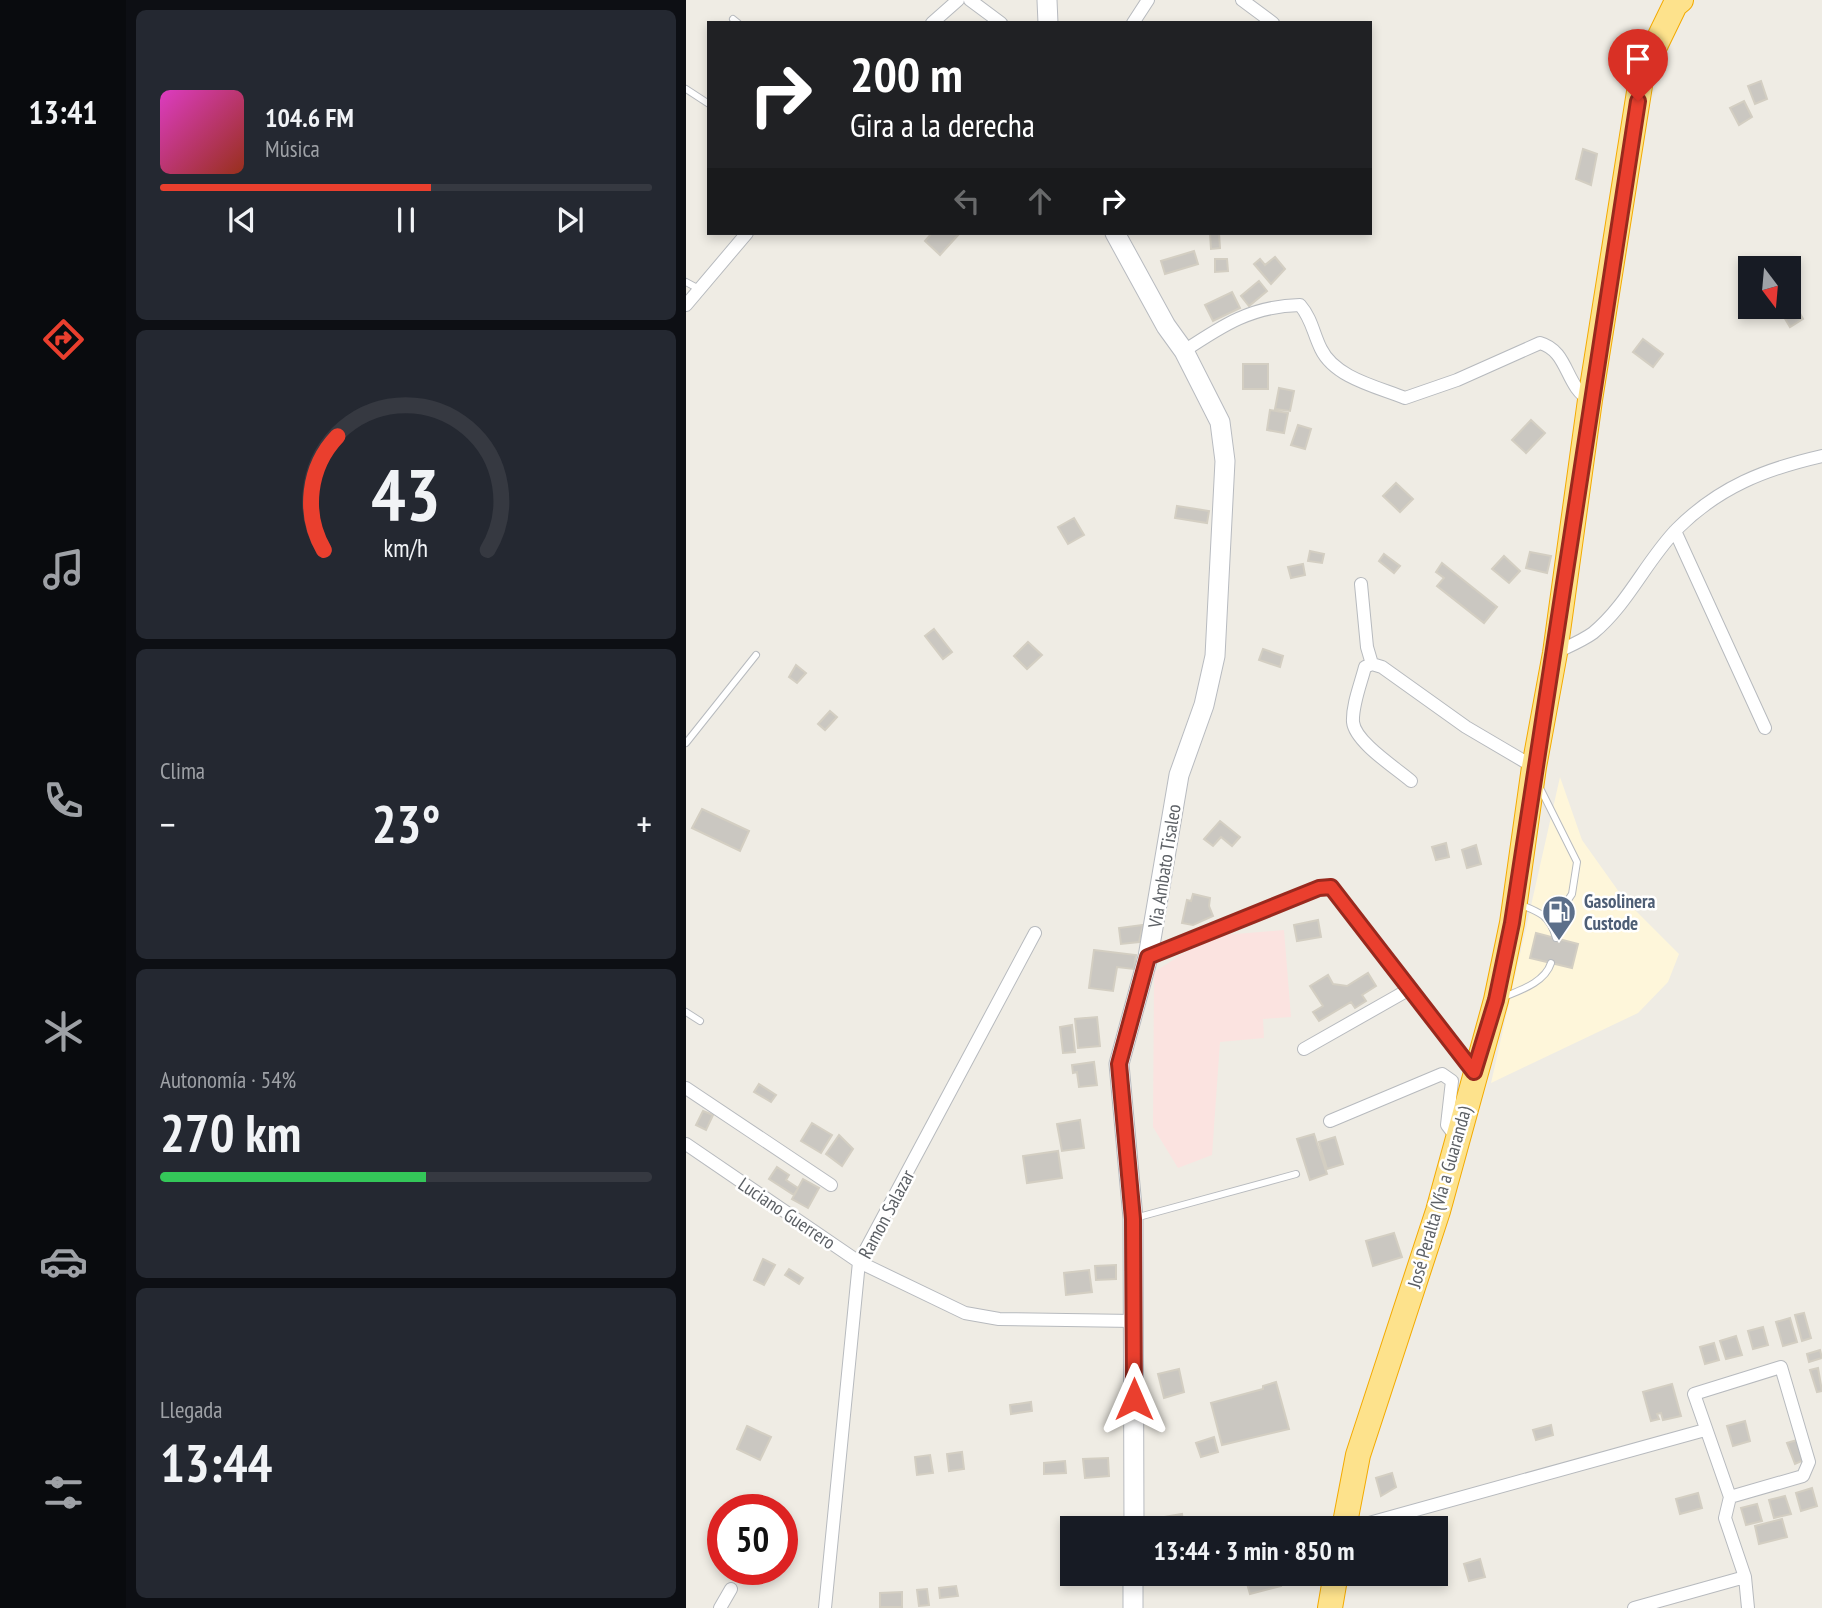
<!DOCTYPE html>
<html lang="es">
<head>
<meta charset="utf-8">
<style>
	:root { --surface:#171b24; --page:#242831; --text:#f1f3f6; --muted:#9ea1a6; --line:#363941; --accent:#ea3f2e }
	body { margin:0; font-family:"PT Sans Narrow",sans-serif; background:var(--page); color:var(--text); height:100vh; display:flex; flex-direction:column; font-size:26px; white-space:nowrap }
	* { box-sizing:border-box; margin:0 }
	p { font-size:23px; color:var(--muted) }
	.icon { flex:none; width:38px; height:38px; fill:none; stroke:currentColor; stroke-width:2; stroke-linecap:round; stroke-linejoin:round }
	.map { position:relative; flex:1; overflow:hidden }
	.side { display:flex; flex-direction:column; gap:10px; padding:10px; background:#0d0f14; width:560px }
	.side>* { flex:none }
	.top-card { position:absolute; left:21px; top:21px; width:665px; height:214px; border-radius:0px; box-shadow:0 4px 10px #0003; background:#202124; color:#fff; overflow:hidden }
	.needle { width:46px; rotate:164deg }
	.tools { position:absolute; left:1052px; top:256px; display:grid; gap:14px }
	.tools a { display:grid; place-items:center; width:63px; height:63px; border-radius:0px; background:var(--surface); box-shadow:0 4px 10px #0003; font-size:35px }
	.speed { position:absolute; left:21px; top:1494px; display:flex; gap:14px; font-size:35px; font-weight:700; text-align:center }
	.speed>* { display:grid; place-content:center; width:91px; height:91px; border-radius:50%; background:var(--surface); box-shadow:0 4px 10px #0003; line-height:1 }
	.speed .limit { border:10px solid #d22; background:#fff; color:#111 }
	.pin { position:absolute; display:grid; place-items:center; width:60px; height:60px; color:#fff; margin:-72px -30px; border-radius:50% 50% 50% 0; rotate:-45deg; box-shadow:0 0 7px #0007 }
	.pin .icon { rotate:45deg }
	.me { position:absolute; width:77px; margin:-38px; rotate:0deg; stroke-linejoin:round; filter:drop-shadow(0 0 5px #0008) }
	.turn { display:flex; align-items:center; gap:24px; height:147px; padding:0 28px; font-size:32px }
	.turn .icon { width:91px; height:91px; stroke-width:2.5 }
	.turn b { display:block; font-size:49px; line-height:60px }
	.lanes { display:flex; align-items:center; height:66px; padding:0 28px; background:#0003; justify-content:center; gap:35px; direction:ltr }
	.lanes .off { opacity:.35 }
	.big { font-size:52px; font-weight:700; line-height:1.1 }
	.side .card { flex:1; display:flex; flex-direction:column; justify-content:center; gap:10px; min-width:0; padding:0 24px; border-radius:10px; background:var(--page) }
	.side .dial { align-items:center; gap:0 }
	.dial svg { height:182px; overflow:visible; fill:none; stroke:var(--line); stroke-width:7; stroke-linecap:round; text-anchor:middle }
	.dial text { fill:var(--text); stroke:none }
	.song { display:flex; align-items:center; gap:21px }
	.cover { width:84px; height:84px; border-radius:10px; background:linear-gradient(135deg,hsl(310 70% 55%),hsl(10 70% 35%)) }
	.played { height:7px; border-radius:4px; background:linear-gradient(90deg,var(--accent) 55%,var(--line) 55%) }
	.keys { display:flex; justify-content:space-around; direction:ltr }
	.heat { display:flex; justify-content:space-between; align-items:center; font-size:38px; direction:ltr }
	.charge { height:10px; border-radius:5px; background:linear-gradient(90deg,#34c759 54%,var(--line) 0) }
	.trip { position:absolute; left:374px; top:1516px; width:388px; height:70px; border-radius:0px; background:var(--surface); box-shadow:0 4px 10px #0003; font-weight:700; line-height:70px; text-align:center }
	main { display:flex; flex:1; min-height:0 }
	.menu { display:flex; flex-direction:column; width:126px; justify-content:space-around; align-items:center; background:#090b0e; color:var(--muted) }
	.menu .icon { width:49px; height:49px }
	.menu .active { color:var(--accent) }
	.menu b { font-size:32px; color:var(--text) }
	.map>svg:first-child { display:block }
</style>
</head>
<body>
<main>
<nav class="menu">
<b>13:41</b>
<svg class="icon active" aria-label="directions" viewBox="0 0 24 24"><path d="M12 3l9 9-9 9-9-9zM9 14v-3h6M13 9l2 2-2 2"/></svg>
<svg class="icon" aria-label="music" viewBox="0 0 24 24"><path d="M9 18V5l10-2v13"/><circle cx="6" cy="18" r="3"/><circle cx="16" cy="16" r="3"/></svg>
<svg class="icon" aria-label="phone" viewBox="0 0 24 24"><path d="M5 4h4l2 5-3 2q2 4 5 5l2-3 5 2v4C11 20 4 13 5 4z"/></svg>
<svg class="icon" aria-label="climate" viewBox="0 0 24 24"><path d="M12 3v18M4 7l16 10M4 17L20 7"/></svg>
<svg class="icon" aria-label="car" viewBox="0 0 24 24"><path d="M5 17H2v-5l4-1 3-4h7l3 4 3 1v5h-3M9 17h6M6 11h13"/><circle cx="7" cy="17" r="2"/><circle cx="17" cy="17" r="2"/></svg>
<svg class="icon" aria-label="filters" viewBox="0 0 24 24"><path d="M4 7h16M4 17h16"/><circle cx="9" cy="7" r="2"/><circle cx="15" cy="17" r="2"/></svg>
</nav>
<section class="side">
<div class="card">
<div class="song"><i class="cover"></i><div><b>104.6 FM</b><p>Música</p></div></div>
<div class="played"></div>
<div class="keys"><svg class="icon" aria-label="previous" viewBox="0 0 24 24"><path d="M18 5L8 12l10 7zM5 5v14"/></svg><svg class="icon" aria-label="pause" viewBox="0 0 24 24"><path d="M8 5v14M16 5v14"/></svg><svg class="icon" aria-label="next" viewBox="0 0 24 24"><path d="M6 5l10 7-10 7zM19 5v14"/></svg></div>
</div>
<div class="card dial"><svg viewBox="0 0 100 80">
<path d="M14 69A42 42 0 1 1 86 69"/>
<path d="M14 69A42 42 0 0 1 20 19" stroke="#ea3f2e"/>
<text x="50" y="56" font-size="32" font-weight="700">43</text>
<text x="50" y="72" font-size="11">km/h</text>
</svg></div>
<div class="card"><p>Clima</p>
<div class="heat"><a>−</a><b class="big">23°</b><a>+</a></div>
</div>
<div class="card"><p>Autonomía · 54%</p><b class="big">270 km</b><div class="charge"></div></div>
<div class="card"><p>Llegada</p><b class="big">13:44</b></div>
</section>
<div class="map">
<svg width="1136" height="1608" viewBox="0 0 1136 1608">
	<rect width="100%" height="100%" fill="#efece4"/>
	<path fill="#fef6da" d="M874 777 896 840 938 899 993 954 982 982 952 1013 805 1083Z"/>
	<path fill="#fbe3e0" d="M598 930 605 1017 577 1019 578 1038 534 1042 526 1155 492 1168 467 1127 468 972 525 936Z"/>
	<path fill="#cac7c1" stroke="#d3cec2" stroke-width="2" d="M1075 81 1081 99 1069 104 1062 86Z
		M1058 101 1066 117 1053 125 1044 108Z
		M897 149 911 154 905 185 890 179Z
		M246 233H274L254 255 239 241Z
		M524 233H533L534 248 525 249Z
		M508 251 512 264 479 274 475 261Z
		M589 257 599 269 585 284 568 264 574 259 579 265Z
		M529 259H541L542 271 529 272Z
		M573 281 581 291 563 306 555 296Z
		M546 292 554 308 527 321 519 305Z
		M1111 308 1117 319 1104 327 1098 317Z
		M957 339 977 354 967 367 947 352Z
		M557 364H582V389H557Z
		M593 388 608 391 604 411 589 409Z
		M584 410 602 413 598 433 581 430Z
		M845 420 859 433 840 453 826 440Z
		M612 425 625 429 619 449 605 445Z
		M710 483 727 499 714 512 697 496Z
		M491 506 523 511 521 523 489 518Z
		M388 518 398 535 382 544 372 527Z
		M624 551 638 554 636 563 622 561Z
		M844 552 865 556 861 573 840 568Z
		M698 554 714 566 708 573 693 561Z
		M818 556 834 571 823 583 806 569Z
		M756 563 811 607 798 623 751 586 758 578 750 572Z
		M617 564 619 575 605 578 602 567Z
		M248 629 266 652 257 659 239 636Z
		M342 642 356 655 341 669 328 656Z
		M577 649 597 656 594 667 573 660Z
		M110 665 120 673 111 683 103 677Z
		M144 711 151 717 139 730 132 724Z
		M16 809 63 831 54 851 6 828Z
		M534 821 554 837 546 846 535 837 527 846 518 839Z
		M760 843 763 857 750 860 746 847Z
		M790 845 795 864 781 868 776 850Z
		M507 894 524 898 523 906 527 916 507 925 496 923 501 900 505 901Z
		M632 920 635 937 611 941 608 925Z
		M457 925 453 942 435 944 433 928Z
		M850 933 892 944 886 968 844 958Z
		M408 950 450 955 448 969 431 967 427 991 403 988Z
		M682 973 690 986 676 995 680 1001 669 1008 665 1002 633 1021 627 1012 637 1006 624 986 642 975 647 984 661 986Z
		M411 1017 414 1046 392 1048 389 1019Z
		M386 1025 389 1052 377 1053 374 1027Z
		M408 1062 411 1085 393 1087 391 1072 387 1073 386 1065Z
		M73 1084 90 1095 85 1102 68 1092Z
		M17 1111 27 1115 20 1130 10 1125Z
		M394 1120 398 1148 376 1151 371 1124Z
		M126 1123 146 1135 135 1153 115 1141Z
		M628 1134 641 1174 624 1180 611 1139Z
		M153 1135 167 1149 156 1166 140 1154Z
		M649 1137 657 1164 641 1169 633 1142Z
		M372 1151 376 1178 341 1183 337 1156Z
		M91 1167 103 1175 100 1180 112 1188 108 1195 83 1179Z
		M117 1179 133 1188 122 1208 106 1199Z
		M708 1233 716 1257 687 1266 680 1241Z
		M77 1259 89 1265 78 1285 68 1280Z
		M430 1265V1279L410 1280 409 1266Z
		M103 1269 117 1278 113 1284 99 1275Z
		M403 1270 406 1292 380 1295 378 1273Z
		M1118 1313 1125 1338 1116 1341 1109 1315Z
		M1104 1318 1111 1342 1097 1346 1090 1322Z
		M1077 1327 1082 1345 1067 1349 1062 1331Z
		M1050 1336 1056 1355 1040 1359 1034 1341Z
		M1028 1343 1033 1360 1019 1364 1014 1347Z
		M1134 1350 1136 1358 1123 1362 1121 1354Z
		M1132 1368 1136 1391 1131 1392 1124 1370Z
		M493 1369 498 1392 478 1398 472 1374Z
		M590 1382 603 1429 536 1445 525 1403 577 1389V1386Z
		M986 1384 995 1416 977 1420 975 1413 971 1414 973 1419 965 1421 957 1392Z
		M345 1402 346 1411 325 1414 324 1405Z
		M1059 1421 1064 1441 1047 1446 1041 1426Z
		M865 1425 867 1435 850 1440 847 1430Z
		M61 1426 85 1437 74 1460 51 1449Z
		M528 1437 532 1452 515 1457 510 1443Z
		M1111 1440 1118 1460 1109 1464 1101 1443Z
		M276 1452 278 1469 263 1471 261 1454Z
		M244 1455 247 1473 231 1475 229 1457Z
		M422 1458 423 1476 399 1478 397 1459Z
		M379 1461 380 1473 358 1474V1463Z
		M706 1473 710 1487 695 1496 690 1478Z
		M1126 1488 1131 1506 1115 1511 1110 1493Z
		M1012 1493 1016 1508 994 1514 990 1499Z
		M1099 1496 1105 1514 1088 1518 1083 1500Z
		M1071 1504 1076 1521 1060 1525 1055 1508Z
		M496 1514 498 1528H474L472 1518Z
		M1096 1519 1101 1537 1073 1544 1069 1526Z
		M794 1559 799 1577 783 1581 778 1564Z
		M558 1573H598L599 1576 593 1577 595 1586 564 1594Z
		M270 1586 272 1596 254 1598 253 1588Z
		M241 1589 243 1605 233 1606 231 1590Z
		M216 1592V1607H194V1593Z"/>
	<g fill="none" stroke-linecap="round" stroke-linejoin="round">
		<g stroke="#b7babe" stroke-width="8">
			<path id="lane" d="M47 19 52 23
				M0 89 23 104
				M0 282 13 289
				M0 743 70 655
				M854 788 891 862 886 894 866 924
				M833 904C854 912 864 916 870 938
				M818 997C835 990 859 982 865 963
				M0 1012 14 1021
				M449 1218 610 1174"/>
		</g>
		<g stroke="#b7babe" stroke-width="14">
			<path id="street" d="M284 0 315 23
				M556 0 587 23
				M246 23 272 0
				M447 23 462 0
				M0 305 61 233
				M498 351C537 325 566 306 614 305 626 319 627 333 635 349 649 378 692 387 719 398L771 380 854 343C883 351 879 387 904 400
				M989 531 1079 728
				M675 584 681 647 686 664
				M869 653C881 647 896 641 907 633 942 604 960 561 991 529 1033 487 1079 469 1136 456
				M725 781C710 768 669 742 667 722 666 705 675 683 679 667L686 664 696 667 780 727 848 767
				M462 957 633 888 645 887 788 1072
				M618 1049 722 990
				M0 1088 145 1185
				M644 1121 756 1074 766 1081 761 1125 770 1137
				M0 1144 173 1262 279 1313 313 1319 448 1321
				M1095 1367 1123 1462 1117 1476 1044 1497 1008 1394Z
				M1044 1497 1039 1518 1059 1577 1062 1608
				M665 1528 1019 1430
				M34 1608 45 1589
				M139 1608 173 1262 349 933
				M948 1608 1059 1577"/>
		</g>
		<g stroke="#b8bbc0" stroke-width="21">
			<path id="secondary" d="M361 0 362 23
				M429 233 480 326 498 351 534 422 539 461 529 656 518 705 493 775 462 957 433 1064 447 1218 448 1528
				M447 1608V1573"/>
		</g>
		<g stroke="#f3aa00" stroke-width="26">
			<path id="highway" d="M658 1528 672 1455 752 1211 810 1000 826 923 848 767 869 653 904 400 956 73 989 5 995 0
				M644 1608 650 1573"/>
		</g>
		<use href="#lane" stroke="#fff" stroke-width="6"/>
		<use href="#street" stroke="#fff" stroke-width="12"/>
		<use href="#secondary" stroke="#fff" stroke-width="19"/>
		<use href="#highway" stroke="#fde28c" stroke-width="24"/>
	</g>
	<g fill="none" stroke-linecap="round" stroke-linejoin="round">
		<g stroke="#98291e" stroke-width="18">
			<path id="route" d="M448 1399 447 1219 433 1064 462 957 633 888 645 887 788 1072 810 1000 826 923 952 101"/>
		</g>
		<use href="#route" stroke="#ea3f2e" stroke-width="12"/>
	</g>
	<defs>
		<g id="fuel-pin" transform="scale(1.75)"><path d="M0 17L-7.5 6A9.5 9.5 0 1 1 7.5 6Z" fill="#5c6f8a" stroke="#fff"/><path d="M-5.5-6h7V0h2V4h1.3V-2.5L3-4.5l.8-.8L6-3V5H2.5V1h-1V6h-7ZM-4.2-4.7v3.2H.2V-4.7Z" fill="#fff"/></g>
	</defs>
	<g fill-rule="evenodd">
		<use href="#fuel-pin" x="873" y="912"/>
	</g>
	<g text-anchor="middle" dominant-baseline="central" stroke-width="5" stroke-linejoin="round" paint-order="stroke">
		<g font-size="19" fill="#5c6065" stroke="#fff">
			<text transform="translate(478 866) rotate(-81)">Via Ambato Tisaleo</text>
			<text transform="translate(753 1197) rotate(-74)">José Peralta (Vía a Guaranda)</text>
			<text transform="translate(101 1213) rotate(34)">Luciano Guerrero</text>
			<text transform="translate(200 1214) rotate(-62)">Ramon Salazar</text>
		</g>
		<g font-size="19" font-weight="bold" fill="#4e5e75" stroke="#fff" text-anchor="start">
			<text x="898" y="901">Gasolinera<tspan x="898" dy="22">Custode</tspan></text>
		</g>
	</g>
</svg>
<div class="tools">
<a><svg class="needle" viewBox="-14 -14 28 28"><path d="M0-13l5 13h-10z" fill="#e53935"/><path d="M0 13l5-13h-10z" fill="#9ea1a6"/></svg></a>
</div>
<div class="speed"><div class="limit">50</div></div>
<div class="pin" style="left:952px;top:101px;background:#d93025"><svg class="icon" aria-label="arrive" viewBox="0 0 24 24"><path d="M6 21V4h12l-3 4 3 4H6"/></svg></div>
<svg class="me" style="left:448px;top:1399px" viewBox="-20 -20 40 40"><path d="M0-17L14 15 0 8-14 15z" fill="#ea3f2e" stroke="#fff" stroke-width="4"/></svg>
<div class="trip">13:44 · 3 min · 850 m</div>
<div class="top-card">
<div class="turn"><svg class="icon" aria-label="right" viewBox="0 0 24 24"><path d="M7 20v-9h11M14 6l5 5-5 5"/></svg><div><b>200 m</b>Gira a la derecha</div></div>
<div class="lanes"><svg class="icon off" aria-label="left" viewBox="0 0 24 24"><path d="M17 20v-9H6M10 6l-5 5 5 5"/></svg><svg class="icon off" aria-label="ahead" viewBox="0 0 24 24"><path d="M12 20V5M6 11l6-6 6 6"/></svg><svg class="icon" aria-label="right" viewBox="0 0 24 24"><path d="M7 20v-9h11M14 6l5 5-5 5"/></svg></div>
</div>
</div>
</main>
</body>
</html>
